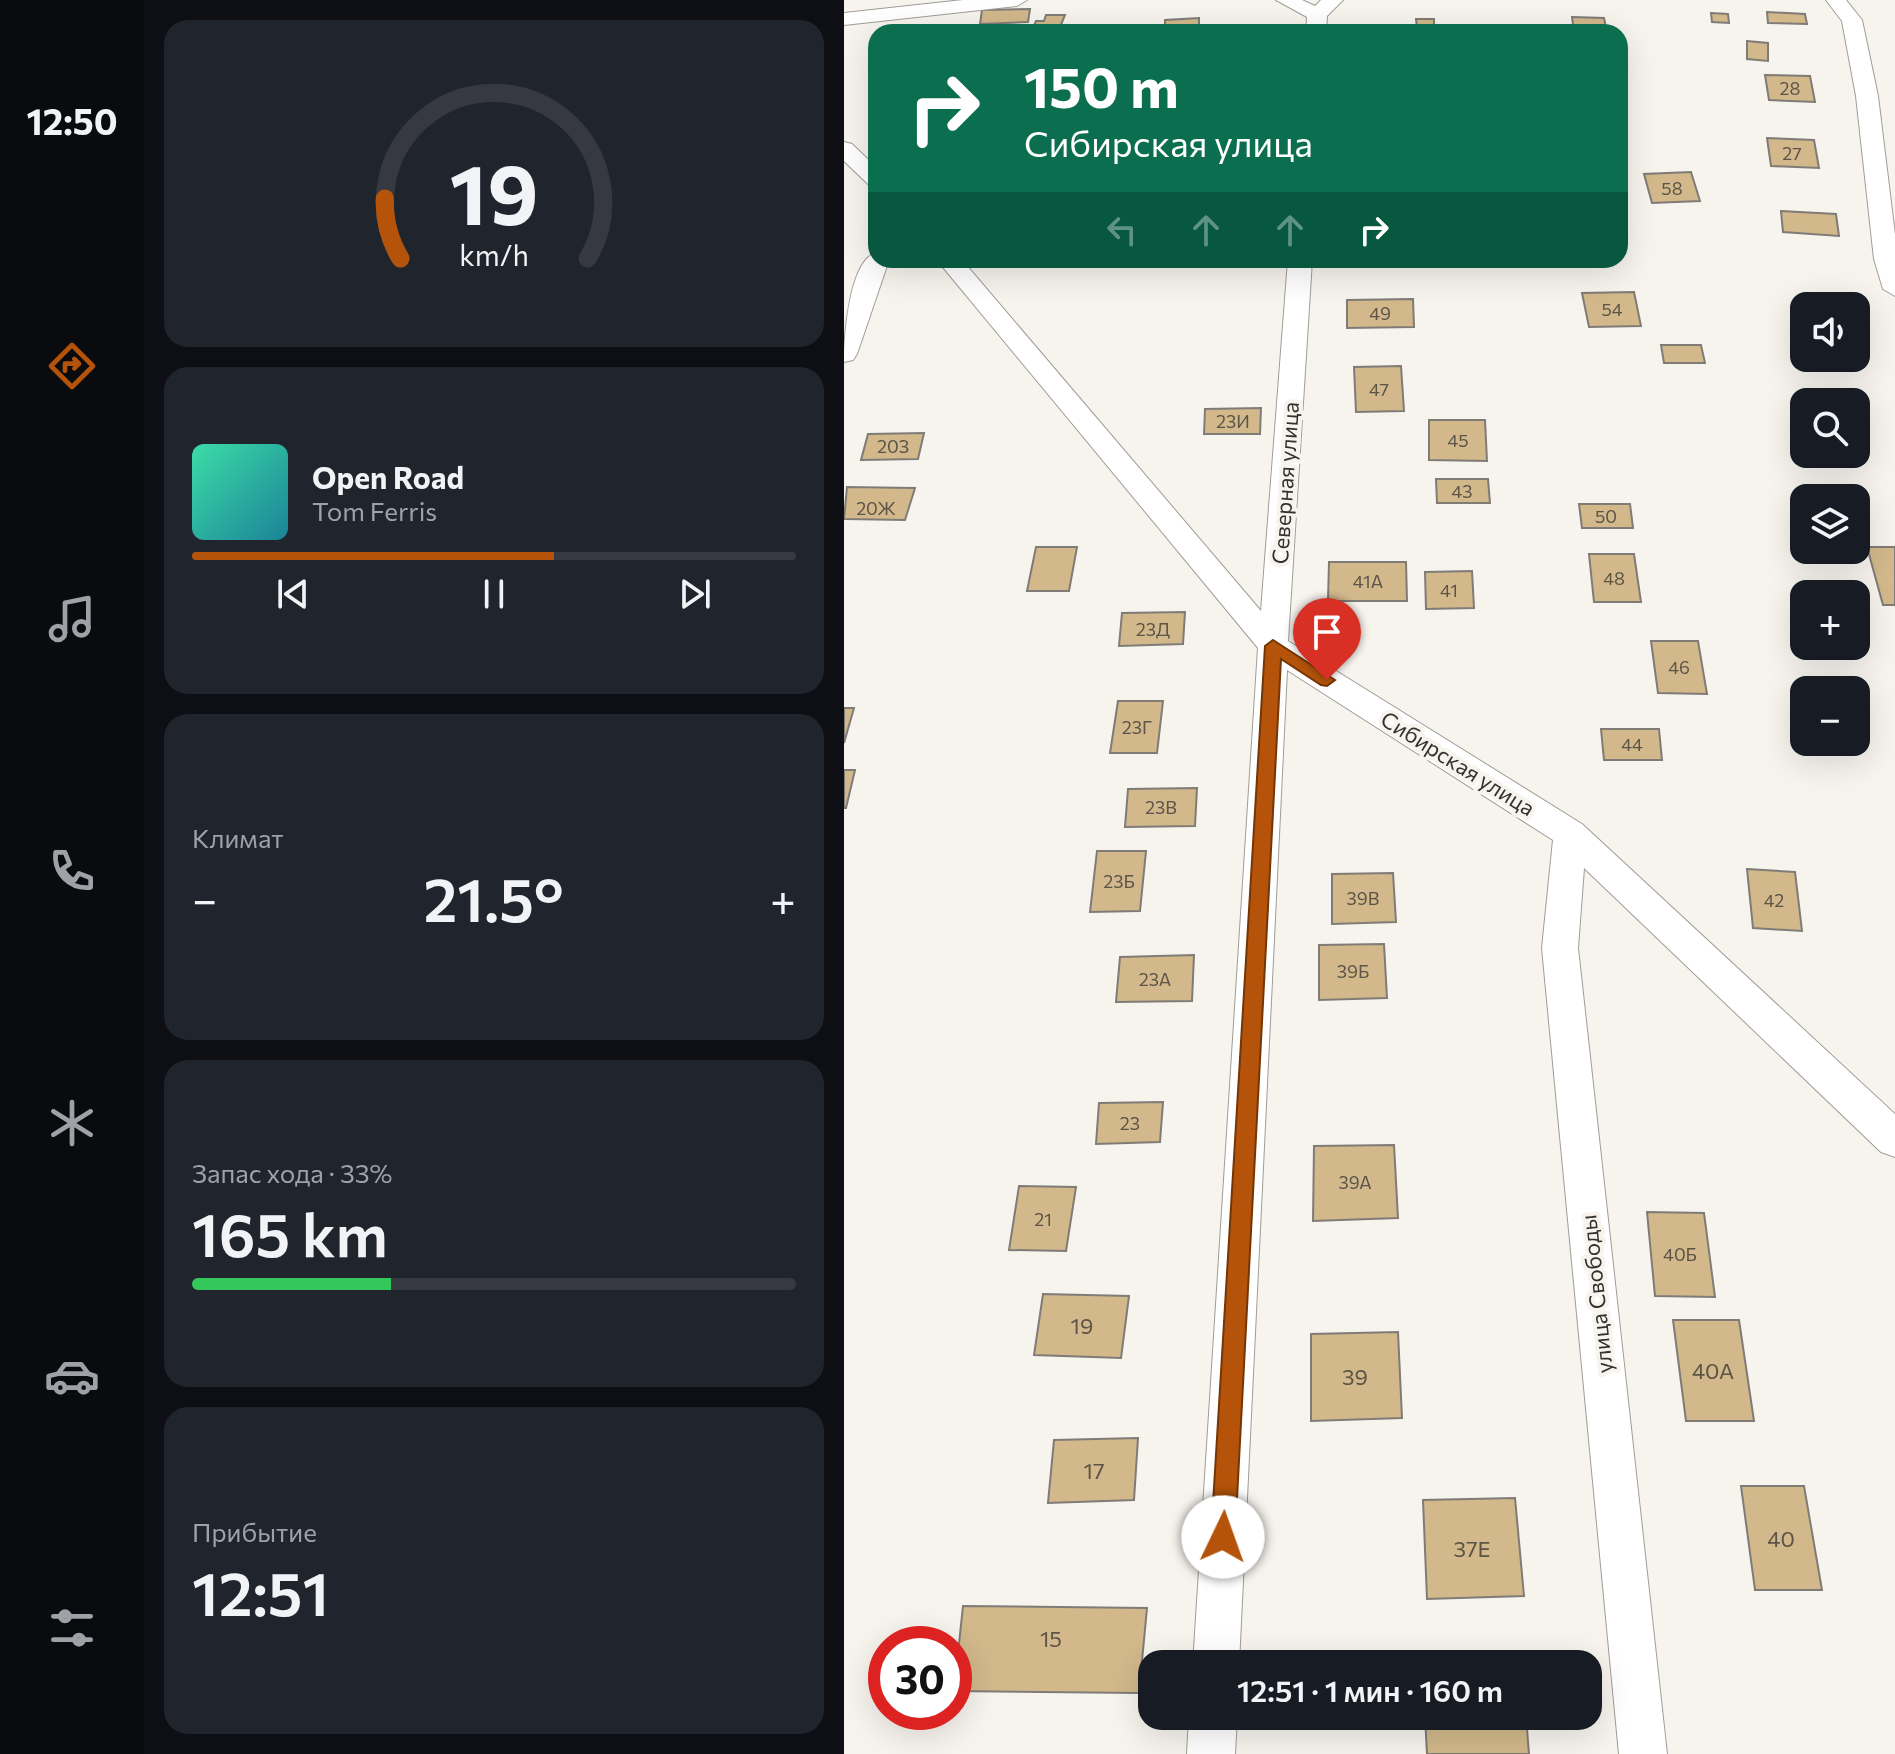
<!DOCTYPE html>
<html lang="ru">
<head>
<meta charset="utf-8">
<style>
	:root { --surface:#171b24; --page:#20242c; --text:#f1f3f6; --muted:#9ea1a6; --line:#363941; --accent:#b45309 }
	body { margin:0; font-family:Commissioner,sans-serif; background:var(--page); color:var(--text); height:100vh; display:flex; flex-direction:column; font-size:30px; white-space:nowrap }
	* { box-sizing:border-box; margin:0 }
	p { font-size:26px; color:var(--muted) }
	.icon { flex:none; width:44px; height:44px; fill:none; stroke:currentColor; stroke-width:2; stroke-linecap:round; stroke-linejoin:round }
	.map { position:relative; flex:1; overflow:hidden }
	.sheet { display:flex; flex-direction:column; gap:20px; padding:20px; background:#0d0f14; width:700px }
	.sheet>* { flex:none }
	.guide { position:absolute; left:24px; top:24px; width:760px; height:244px; border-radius:24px; box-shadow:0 8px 32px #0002; background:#0b6e4f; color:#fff; overflow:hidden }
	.fabs { position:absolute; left:946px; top:292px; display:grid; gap:16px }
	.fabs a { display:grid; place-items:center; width:80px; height:80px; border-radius:16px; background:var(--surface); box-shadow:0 8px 32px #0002; font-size:40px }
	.speed { position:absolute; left:24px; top:1626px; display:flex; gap:16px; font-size:40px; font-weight:700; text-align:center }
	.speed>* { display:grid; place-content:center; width:104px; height:104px; border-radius:50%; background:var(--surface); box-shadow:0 8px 32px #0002; line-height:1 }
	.speed .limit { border:12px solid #d22; background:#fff; color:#111 }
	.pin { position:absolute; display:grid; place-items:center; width:68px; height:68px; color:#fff; margin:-82px -34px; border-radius:50% 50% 50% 0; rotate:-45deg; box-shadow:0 0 8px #0007 }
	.pin .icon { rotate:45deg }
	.me { position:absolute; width:88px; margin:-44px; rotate:3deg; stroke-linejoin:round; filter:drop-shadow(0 0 6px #0008) }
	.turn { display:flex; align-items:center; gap:28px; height:168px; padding:0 24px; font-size:36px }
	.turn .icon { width:104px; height:104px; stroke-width:2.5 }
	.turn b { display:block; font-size:56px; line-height:68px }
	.lanes { display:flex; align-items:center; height:76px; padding:0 24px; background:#0003; justify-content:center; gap:40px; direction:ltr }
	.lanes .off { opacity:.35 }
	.big { font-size:60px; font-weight:600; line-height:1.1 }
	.sheet .tile { flex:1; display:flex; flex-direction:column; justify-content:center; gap:12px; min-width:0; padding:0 28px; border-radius:24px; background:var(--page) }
	.sheet .dial { align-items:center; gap:0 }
	.dial svg { height:208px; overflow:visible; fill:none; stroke:var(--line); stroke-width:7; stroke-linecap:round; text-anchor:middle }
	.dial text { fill:var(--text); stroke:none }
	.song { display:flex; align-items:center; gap:24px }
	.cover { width:96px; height:96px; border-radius:12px; background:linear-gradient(135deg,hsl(160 70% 55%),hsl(190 70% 35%)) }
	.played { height:8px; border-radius:4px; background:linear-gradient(90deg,var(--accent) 60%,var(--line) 60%) }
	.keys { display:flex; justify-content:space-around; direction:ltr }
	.heat { display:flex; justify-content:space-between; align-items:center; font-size:44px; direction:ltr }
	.charge { height:12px; border-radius:6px; background:linear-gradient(90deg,#34c759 33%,var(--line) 0) }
	.trip { position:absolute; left:294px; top:1650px; width:464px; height:80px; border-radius:24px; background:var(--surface); box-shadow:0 8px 32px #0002; font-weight:600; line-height:80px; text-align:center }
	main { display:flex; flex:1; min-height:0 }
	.menu { display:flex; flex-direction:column; width:144px; justify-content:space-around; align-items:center; background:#090b0e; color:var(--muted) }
	.menu .icon { width:56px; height:56px }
	.menu .selected { color:var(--accent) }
	.menu b { font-size:36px; color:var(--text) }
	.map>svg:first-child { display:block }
</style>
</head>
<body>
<main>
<nav class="menu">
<b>12:50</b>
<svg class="icon selected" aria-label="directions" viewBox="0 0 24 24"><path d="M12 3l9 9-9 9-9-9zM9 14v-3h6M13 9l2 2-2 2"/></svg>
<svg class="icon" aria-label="music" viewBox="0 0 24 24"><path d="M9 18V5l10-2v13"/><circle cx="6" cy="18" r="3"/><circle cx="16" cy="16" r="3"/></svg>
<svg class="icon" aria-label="phone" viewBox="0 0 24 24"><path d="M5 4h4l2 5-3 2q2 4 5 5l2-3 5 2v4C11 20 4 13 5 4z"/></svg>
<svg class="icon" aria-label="climate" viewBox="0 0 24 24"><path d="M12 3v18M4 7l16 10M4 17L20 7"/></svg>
<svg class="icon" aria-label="car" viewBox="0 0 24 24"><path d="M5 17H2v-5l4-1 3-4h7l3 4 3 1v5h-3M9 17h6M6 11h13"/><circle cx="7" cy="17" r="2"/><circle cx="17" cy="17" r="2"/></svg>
<svg class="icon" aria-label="filters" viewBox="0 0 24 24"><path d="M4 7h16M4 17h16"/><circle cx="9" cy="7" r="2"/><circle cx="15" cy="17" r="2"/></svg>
</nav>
<section class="sheet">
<div class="tile dial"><svg viewBox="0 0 100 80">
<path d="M14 69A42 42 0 1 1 86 69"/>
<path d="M14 69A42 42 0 0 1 8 46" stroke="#b45309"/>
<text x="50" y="56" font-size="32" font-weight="700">19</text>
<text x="50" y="72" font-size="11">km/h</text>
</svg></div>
<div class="tile">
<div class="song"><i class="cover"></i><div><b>Open Road</b><p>Tom Ferris</p></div></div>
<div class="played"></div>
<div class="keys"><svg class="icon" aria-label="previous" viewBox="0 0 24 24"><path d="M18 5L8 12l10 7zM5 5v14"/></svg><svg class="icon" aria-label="pause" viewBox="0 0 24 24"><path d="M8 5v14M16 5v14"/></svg><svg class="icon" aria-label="next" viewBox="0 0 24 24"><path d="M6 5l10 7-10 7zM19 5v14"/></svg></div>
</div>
<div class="tile"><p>Климат</p>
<div class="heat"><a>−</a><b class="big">21.5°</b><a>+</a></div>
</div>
<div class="tile"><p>Запас хода · 33%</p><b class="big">165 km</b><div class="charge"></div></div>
<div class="tile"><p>Прибытие</p><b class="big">12:51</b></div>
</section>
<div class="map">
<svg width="1051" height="1754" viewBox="0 0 1051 1754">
	<rect width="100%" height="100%" fill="#f7f4ee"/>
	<path fill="#d2b88b" stroke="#7f7c77" stroke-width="2" d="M186 9 184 22 136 24 138 10Z
		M923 12 961 14 963 24 924 23Z
		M867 13 884 14 885 23 868 22Z
		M202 15H221L214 32H187L192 21H200Z
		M728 17 760 18 763 32H730Z
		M355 18V32H297L306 30V26L321 25V20Z
		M572 19H590V28H573Z
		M903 41 924 43V61L903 59Z
		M921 75 966 76 971 102 925 100Z
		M923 138 970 140 975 168 927 166Z
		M847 172 856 201 808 203 800 174Z
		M937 211 992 214 995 236 939 232Z
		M790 292 797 326 745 327 738 293Z
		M569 299 570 327 503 328V300Z
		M817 345H857L861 363H820Z
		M557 366 560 411 512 412 510 367Z
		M417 408 416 434H360L361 409Z
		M585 420H641L643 461 585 460Z
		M80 433 74 459 17 460 24 434Z
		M592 479H644L646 503H593Z
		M3 487 71 488 61 520 0 519Z
		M735 504H786L789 528H738Z
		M192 547H233L225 591H183Z
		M1023 547H1051V605H1039Z
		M745 554H790L797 602H750Z
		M485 562H562L563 601H484Z
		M628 571 630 608 582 609 581 572Z
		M341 612 339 644 275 646 278 613Z
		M807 641H854L863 694 814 693Z
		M274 701H319L313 753H266Z
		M0 708H10L0 743Z
		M757 729H815L818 760H760Z
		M0 770H11L2 808H0Z
		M353 788 351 826 281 827 284 789Z
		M253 851H302L296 911 246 912Z
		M903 869 951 872 958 931 909 928Z
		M549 873 552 922 488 924V874Z
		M540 944 543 998 475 1000V945Z
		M350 955 348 1001 272 1002 276 957Z
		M319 1102 316 1142 252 1144 255 1103Z
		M550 1145 554 1218 469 1221 470 1146Z
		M175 1186 232 1187 222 1251 165 1250Z
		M803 1212 860 1213 871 1297 811 1296Z
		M199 1294 285 1296 277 1358 190 1355Z
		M829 1320H895L910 1421H842Z
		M554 1332 558 1418 467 1421V1334Z
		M294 1438 290 1500 204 1503 210 1440Z
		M897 1486H960L978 1590H911Z
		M671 1498 680 1596 583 1599 579 1500Z
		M119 1606 303 1608 295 1693 110 1691Z
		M581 1716H682L685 1754H583Z"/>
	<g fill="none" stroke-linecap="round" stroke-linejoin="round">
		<g stroke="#a09d98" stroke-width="2">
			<path id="street" d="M119 0H183L173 6 0 25V13Z
				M432 0H458L471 6 477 0H499L483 16 482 32H462L463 17Z
				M982 0H1002L1018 20 1034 96 1051 235V296L1039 289 1030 259 1012 96 998 21Z
				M0 142 8 144 32 167V186L24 184 0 161Z
				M32 253V260H45L13 354 9 360 0 362C0 338 5 260 32 253Z
				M93 260H118L417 611 444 260H468L444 641 738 824 1051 1114V1157L1037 1152 740 868 734 948 823 1754H775L698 948 709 840 443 670 395 1664H349L414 648Z
				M345 1716H393L391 1754H343Z"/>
		</g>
		<use href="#street" fill="#fff" fill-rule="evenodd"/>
	</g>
	<path fill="#b45309" stroke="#753606" stroke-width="2" d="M429 640 491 680 483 686 477 685 437 659 391 1537 388 1545 379 1549 371 1545 367 1537 421 646Z"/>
	<g text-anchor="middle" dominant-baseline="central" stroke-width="8" stroke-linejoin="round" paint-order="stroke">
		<g font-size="18" fill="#5b5447">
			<text x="946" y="88">28</text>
			<text x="948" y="153">27</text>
			<text x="828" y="188">58</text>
			<text x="768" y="309">54</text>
			<text x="536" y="313">49</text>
			<text x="535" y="389">47</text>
			<text x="389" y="421">23И</text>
			<text x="614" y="440">45</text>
			<text x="49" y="446">20З</text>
			<text x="618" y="491">43</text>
			<text x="32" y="508">20Ж</text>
			<text x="762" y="516">50</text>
			<text x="770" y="578">48</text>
			<text x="524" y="581">41А</text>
			<text x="605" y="590">41</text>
			<text x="309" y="629">23Д</text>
			<text x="835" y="667">46</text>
			<text x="293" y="727">23Г</text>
			<text x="788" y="744">44</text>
			<text x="317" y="807">23В</text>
			<text x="275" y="881">23Б</text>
			<text x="519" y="898">39В</text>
			<text x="930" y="900">42</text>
			<text x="509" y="971">39Б</text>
			<text x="311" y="979">23А</text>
			<text x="286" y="1123">23</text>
			<text x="511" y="1182">39А</text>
			<text x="199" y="1219">21</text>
			<text x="836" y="1254">40Б</text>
		</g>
		<g font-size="22" fill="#333230" stroke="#f7f4ee">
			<text transform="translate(441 483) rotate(-86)">Северная улица</text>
			<text transform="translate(614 763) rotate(32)">Сибирская улица</text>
			<text transform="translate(752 1294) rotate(-96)">улица Свободы</text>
		</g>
		<g font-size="22" fill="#5b5447">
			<text x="238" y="1325">19</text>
			<text x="869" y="1370">40А</text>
			<text x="511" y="1376">39</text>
			<text x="250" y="1470">17</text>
			<text x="937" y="1538">40</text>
			<text x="628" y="1548">37Е</text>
			<text x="207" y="1638">15</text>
		</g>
	</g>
</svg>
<div class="fabs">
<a><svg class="icon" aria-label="sound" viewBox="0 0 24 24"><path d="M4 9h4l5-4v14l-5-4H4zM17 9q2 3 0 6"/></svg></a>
<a><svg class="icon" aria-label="search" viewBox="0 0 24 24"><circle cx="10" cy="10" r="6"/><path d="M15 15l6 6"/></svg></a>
<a><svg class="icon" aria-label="layers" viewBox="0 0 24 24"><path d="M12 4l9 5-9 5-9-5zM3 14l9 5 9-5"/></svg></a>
<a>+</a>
<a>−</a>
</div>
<div class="speed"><div class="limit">30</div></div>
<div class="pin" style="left:483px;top:680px;background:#d93025"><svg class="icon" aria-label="arrive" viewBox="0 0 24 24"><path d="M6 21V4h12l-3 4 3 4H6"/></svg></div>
<svg class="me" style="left:379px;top:1537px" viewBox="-20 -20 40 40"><circle r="19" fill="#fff"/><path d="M0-13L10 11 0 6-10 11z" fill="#b45309"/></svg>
<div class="trip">12:51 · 1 мин · 160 m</div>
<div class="guide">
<div class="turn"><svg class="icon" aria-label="right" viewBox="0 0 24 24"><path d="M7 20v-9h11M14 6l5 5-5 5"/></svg><div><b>150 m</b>Сибирская улица</div></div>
<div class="lanes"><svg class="icon off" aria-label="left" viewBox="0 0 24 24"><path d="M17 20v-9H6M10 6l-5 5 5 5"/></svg><svg class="icon off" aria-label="ahead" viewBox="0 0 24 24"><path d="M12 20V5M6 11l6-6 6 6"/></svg><svg class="icon off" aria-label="ahead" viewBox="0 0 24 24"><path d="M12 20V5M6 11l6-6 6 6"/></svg><svg class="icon" aria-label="right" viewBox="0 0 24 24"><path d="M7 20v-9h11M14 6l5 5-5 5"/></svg></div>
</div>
</div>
</main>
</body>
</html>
